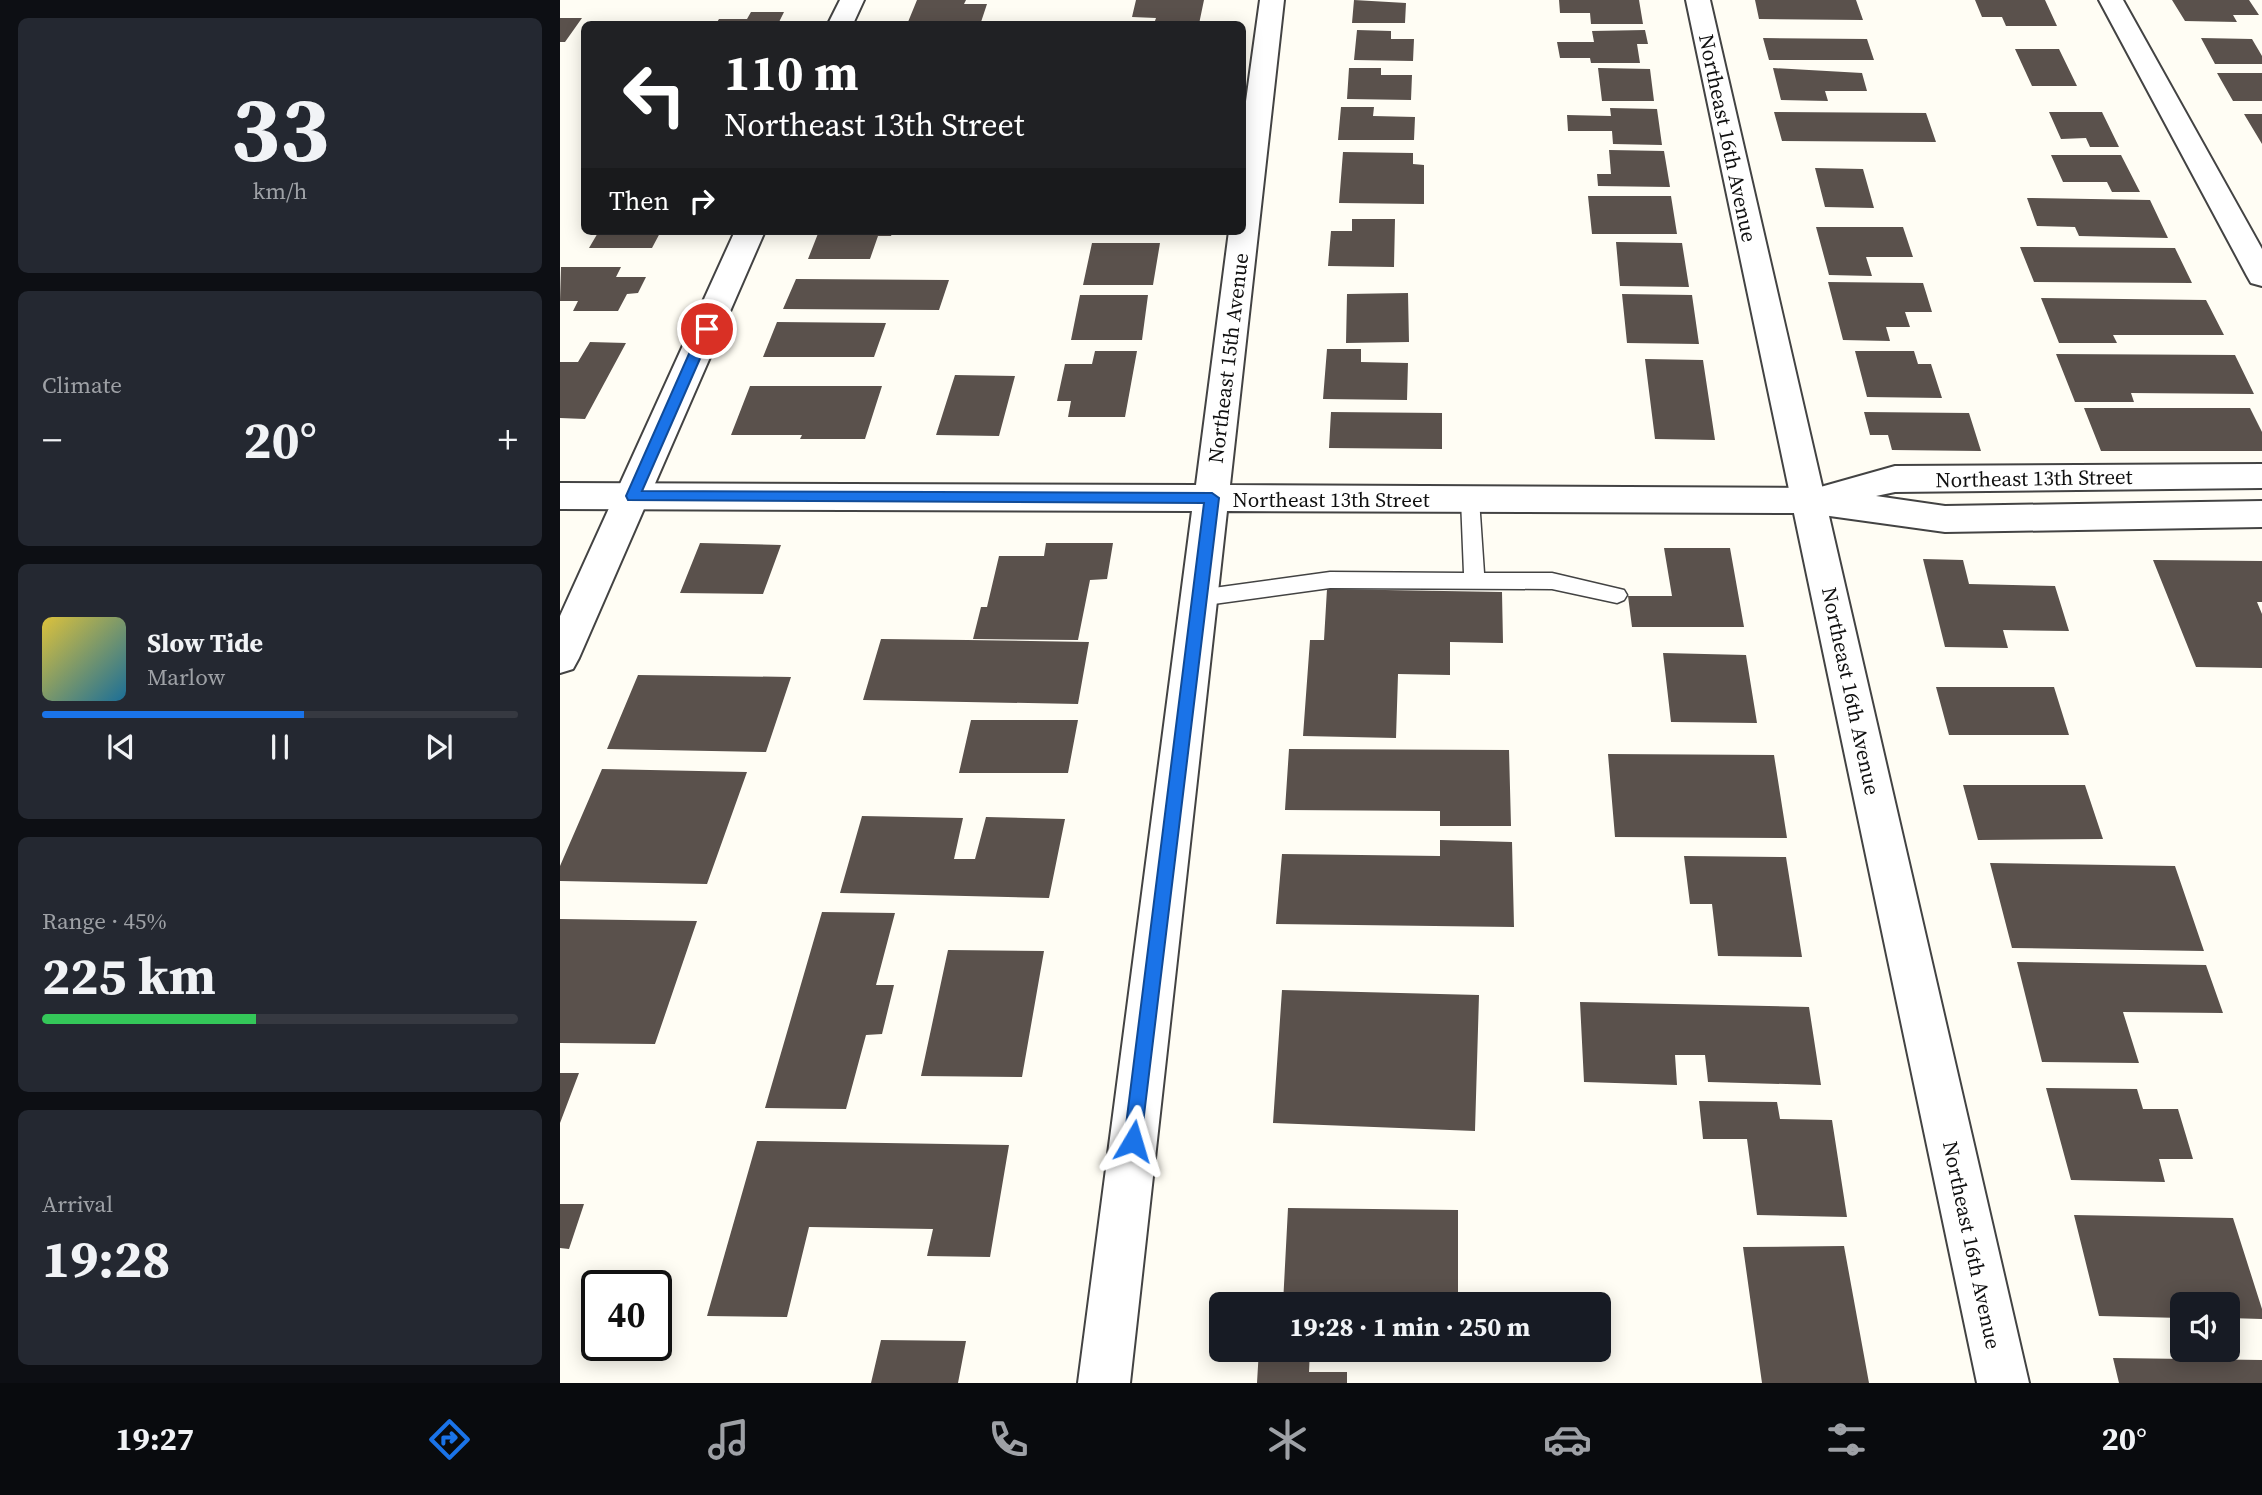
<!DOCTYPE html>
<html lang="en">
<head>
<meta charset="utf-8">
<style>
	:root { --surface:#171b24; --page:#242831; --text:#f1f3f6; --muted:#9ea1a6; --line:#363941; --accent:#1a73e8 }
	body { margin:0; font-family:"Source Serif 4",serif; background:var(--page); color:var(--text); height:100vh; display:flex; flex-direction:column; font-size:26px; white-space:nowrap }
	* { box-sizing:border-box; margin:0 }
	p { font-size:23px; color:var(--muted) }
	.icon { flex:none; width:38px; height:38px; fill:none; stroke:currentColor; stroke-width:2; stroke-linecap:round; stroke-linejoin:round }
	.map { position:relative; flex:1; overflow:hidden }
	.drawer { display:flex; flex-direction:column; gap:18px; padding:18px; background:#0d0f14; width:560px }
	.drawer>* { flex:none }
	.top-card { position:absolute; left:21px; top:21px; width:665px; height:214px; border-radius:10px; box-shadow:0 4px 18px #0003; background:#202124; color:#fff; overflow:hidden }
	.tools { position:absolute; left:1610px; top:1292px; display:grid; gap:14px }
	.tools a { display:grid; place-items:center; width:70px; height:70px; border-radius:10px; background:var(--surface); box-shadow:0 4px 18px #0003; font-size:35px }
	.speed { position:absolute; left:21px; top:1270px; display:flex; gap:14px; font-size:35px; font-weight:700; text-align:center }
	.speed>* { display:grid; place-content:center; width:91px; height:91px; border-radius:50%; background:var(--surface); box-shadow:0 4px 18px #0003; line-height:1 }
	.speed .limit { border:4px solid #111; border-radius:10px; background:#fff; color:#111 }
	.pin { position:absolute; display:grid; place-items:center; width:60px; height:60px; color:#fff; margin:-30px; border:4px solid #fff; border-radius:50%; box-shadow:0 2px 7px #0007 }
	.me { position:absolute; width:77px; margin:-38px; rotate:7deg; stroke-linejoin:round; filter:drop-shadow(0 0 5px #0008) }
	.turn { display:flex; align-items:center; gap:24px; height:147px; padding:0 28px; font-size:32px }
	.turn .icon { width:91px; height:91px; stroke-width:2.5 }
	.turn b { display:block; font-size:49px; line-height:60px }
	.then { display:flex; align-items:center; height:66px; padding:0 28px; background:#0003; gap:14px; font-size:26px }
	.big { font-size:52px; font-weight:700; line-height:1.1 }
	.drawer .card { flex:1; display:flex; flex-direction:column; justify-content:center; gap:10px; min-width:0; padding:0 24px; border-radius:10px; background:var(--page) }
	.drawer .dial { align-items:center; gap:0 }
	.dial b { font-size:91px; line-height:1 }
	.song { display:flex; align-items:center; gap:21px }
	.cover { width:84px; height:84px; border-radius:10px; background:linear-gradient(135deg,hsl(50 70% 55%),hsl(200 70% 35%)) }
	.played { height:7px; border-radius:4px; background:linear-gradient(90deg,var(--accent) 55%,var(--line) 55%) }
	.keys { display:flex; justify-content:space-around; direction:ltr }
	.heat { display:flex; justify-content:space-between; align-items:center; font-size:38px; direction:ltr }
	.charge { height:10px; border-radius:5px; background:linear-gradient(90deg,#34c759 45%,var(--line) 0) }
	.trip { position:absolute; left:649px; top:1292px; width:402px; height:70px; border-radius:10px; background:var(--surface); box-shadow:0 4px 18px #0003; font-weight:700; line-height:70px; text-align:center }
	.menu { display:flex; height:112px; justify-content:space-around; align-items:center; background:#090b0e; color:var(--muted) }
	.menu .icon { width:49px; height:49px }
	.menu .selected { color:var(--accent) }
	.menu b { font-size:32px; color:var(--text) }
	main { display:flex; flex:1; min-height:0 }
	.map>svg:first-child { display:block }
</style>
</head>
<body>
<main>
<section class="drawer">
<div class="card dial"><b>33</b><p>km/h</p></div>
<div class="card"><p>Climate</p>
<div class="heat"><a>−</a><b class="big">20°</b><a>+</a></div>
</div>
<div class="card">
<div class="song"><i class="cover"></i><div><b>Slow Tide</b><p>Marlow</p></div></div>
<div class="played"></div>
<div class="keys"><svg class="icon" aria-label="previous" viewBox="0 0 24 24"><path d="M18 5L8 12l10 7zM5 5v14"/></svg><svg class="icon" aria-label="pause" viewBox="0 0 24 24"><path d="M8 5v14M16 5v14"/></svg><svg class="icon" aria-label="next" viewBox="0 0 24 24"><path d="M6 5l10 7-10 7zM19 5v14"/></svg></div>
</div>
<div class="card"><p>Range · 45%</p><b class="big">225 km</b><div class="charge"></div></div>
<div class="card"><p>Arrival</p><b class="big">19:28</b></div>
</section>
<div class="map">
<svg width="1702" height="1383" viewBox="0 0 1702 1383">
	<rect width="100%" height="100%" fill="#fffdf4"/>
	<path fill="#5a514c" d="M357 0H406L404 4H427L421 22H348Z
		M576 0H644L639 24H594L596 18 572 17Z
		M794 0 846 3 845 23H792Z
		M999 0H1079L1083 24H1031L1030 13H1000Z
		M1195 0H1296L1303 20 1199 19Z
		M1415 0H1485L1497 26H1446L1442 17H1422Z
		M1612 0H1689L1699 15H1673L1677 22 1625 21Z
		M191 12H224L218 24H156L159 19H187Z
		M0 18H22L5 42H0Z
		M797 30 831 31V39H854L853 61 794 60Z
		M1085 30 1088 44H1077L1080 63H1031L1030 58H1000L997 42H1034L1032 31Z
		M1203 38 1307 39 1314 60H1209Z
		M1641 38 1692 39 1702 56V64H1655Z
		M1455 49H1499L1517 86H1472Z
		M789 68H821V75H852L851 100 787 99Z
		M1038 68 1090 69 1094 101H1042Z
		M1213 68 1302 73 1307 91H1265L1268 101 1221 100Z
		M1657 73H1702V101H1673Z
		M781 107H814L813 116 855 117 854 140H778Z
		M1050 108 1097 109 1102 145 1053 144 1052 131H1008L1007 115 1051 116Z
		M1214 112 1366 113 1376 142 1222 141Z
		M1489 112H1542L1559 147H1530L1526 138 1501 139Z
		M1684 114H1702V144Z
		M1049 150 1104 151 1110 187 1038 186 1037 174H1051Z
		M783 152 853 153V164L864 165V204L779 203Z
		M1491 155H1561L1580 192H1552L1547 182H1503Z
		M1255 168 1303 169 1314 208 1265 207Z
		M1028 196H1111L1117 234H1032Z
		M1467 198 1590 200 1608 238 1519 236 1515 227 1477 226Z
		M792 219H835L834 267 768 266 771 231H792Z
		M1256 227H1343L1353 257H1306L1312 276 1269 275Z
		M39 231H101L92 248H29Z
		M259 231H333L331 236H318L310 259H248Z
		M1056 242 1122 243 1129 287 1060 286Z
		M532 243H600L593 285H523Z
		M1460 247 1615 248 1632 283 1474 282Z
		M1 267H61L56 277H86L78 293 67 294 58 311H13L18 301H0Z
		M236 279 389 280 379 310 223 309Z
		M1268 282 1363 283 1372 312H1345L1350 327H1326L1330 341 1283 340Z
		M848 293 849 342 786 343 787 294Z
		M1062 294 1132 295 1139 344 1067 343Z
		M520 295H588L582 340H511Z
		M1481 298 1646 300 1664 335H1553L1557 343H1499Z
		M217 322 326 323 314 357H203Z
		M30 342 66 343 25 419 0 418V362H18Z
		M767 349H801V362L848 363 847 400 763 399Z
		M535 351H577L565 417H508L511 401H497L505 364H532Z
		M1295 351H1354L1358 364H1371L1382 398 1307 397Z
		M1496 354 1675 355 1694 394 1571 393 1574 402H1515Z
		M1085 359 1143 360 1155 440 1095 439Z
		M395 375 455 376 439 436 376 435Z
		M190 386H322L305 439H240L242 435H171Z
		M1524 408H1690L1702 432V451H1541Z
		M771 412 882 413V449L769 448Z
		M1304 412 1409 413 1421 451 1332 450 1328 435H1310Z
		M140 543 221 545 203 594 120 593Z
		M486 543H553L547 579 530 580 518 640 413 639 421 607H427L439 556H484Z
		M1104 548H1170L1184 627H1072L1068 596H1112Z
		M1363 559 1403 560 1409 584 1495 586 1509 631 1443 630 1448 648 1385 647Z
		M1593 560 1702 561V602H1697L1702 614V668L1636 667Z
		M767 589 942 592 943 643 890 642V675L838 674 836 738 743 736 750 640H764Z
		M321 639 407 640 529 642 518 704 303 700Z
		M1103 653 1186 655 1197 723 1111 722Z
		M78 675 231 677 206 752 47 749Z
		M1376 687H1494L1509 735H1389Z
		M411 720H518L508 773H399Z
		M729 749 949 750 951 826H880V811L725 810Z
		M1048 754 1214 755 1227 838 1055 837Z
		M42 769 187 772 147 884 0 881V866Z
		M1403 785H1525L1543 839 1418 840Z
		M302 816 403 818 394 859H415L426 817 505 819 489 898 280 893Z
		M880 840 952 842 954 927 716 924 722 854 880 856Z
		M1124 856 1226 857 1242 957 1158 956 1152 904H1130Z
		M1430 863 1615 866 1644 951 1452 948Z
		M262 912 335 913 316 985H334L322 1034 306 1035 286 1109 205 1108Z
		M0 919 137 921 95 1044 0 1043Z
		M388 950 484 951 462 1077 361 1076Z
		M1457 962 1646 965 1663 1013 1563 1012 1579 1063 1482 1062Z
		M722 990 919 995 915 1131 713 1123Z
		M1020 1002 1249 1007 1261 1085 1148 1082 1145 1055H1115L1117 1085 1024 1082Z
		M0 1073H19L0 1123Z
		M1486 1088 1577 1089 1583 1109H1618L1633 1159H1599L1605 1182 1511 1180Z
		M1139 1101 1217 1102 1220 1119 1272 1120 1287 1217 1197 1215 1187 1139H1143Z
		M197 1141 449 1145 430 1257 367 1256 373 1229 249 1227 227 1317 147 1316Z
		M0 1204H24L9 1249 0 1248Z
		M728 1208 898 1210V1304H723Z
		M1514 1215 1673 1218 1702 1309V1319L1668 1318V1304H1622V1318L1539 1316Z
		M1284 1246 1309 1383H1202L1183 1247Z
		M321 1340 406 1341 398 1383H311Z
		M699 1349H750L749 1372H787V1383H697Z
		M1553 1358 1702 1360V1383H1559Z"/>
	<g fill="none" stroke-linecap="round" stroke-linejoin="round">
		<g stroke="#434343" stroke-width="3">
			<path id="service" d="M910 492 919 499 924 573H992L1064 590 1067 595 1064 600 1057 603 992 589 770 588 639 606 632 604 629 598 632 592 639 590 770 572 904 573 901 499Z"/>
		</g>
		<g stroke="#434343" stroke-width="4">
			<path id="minor" d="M280 0H304L293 24H268Z
				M1126 0H1150L1469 1383H1417Z
				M1539 0H1563L1702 249V286L1691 283 1687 276Z
				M175 231H205L19 658 13 669 0 673V616Z"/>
		</g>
		<g stroke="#434343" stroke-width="4">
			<path id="tertiary" d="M700 0H724L670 485 1257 488 1335 466 1702 464V488L1335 492 1316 496 1385 506 1702 501V527L1385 532 1248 513 667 511 570 1383H518L632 511 0 509V483L636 485 669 231H682V130Z"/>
		</g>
		<use href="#service" fill="#fff" fill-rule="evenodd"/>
		<use href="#minor" fill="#fff" fill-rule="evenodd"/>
		<use href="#tertiary" fill="#fff" fill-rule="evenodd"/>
	</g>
	<path fill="#1a73e8" stroke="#114b97" stroke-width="2" d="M147 325 153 329 82 491 652 493 659 498 580 1148 573 1150 567 1148 564 1141 644 503 68 500 66 496 140 329Z"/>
	<g text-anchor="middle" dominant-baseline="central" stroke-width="7" stroke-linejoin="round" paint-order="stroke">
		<g font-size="21" fill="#101010" stroke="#fff">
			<text transform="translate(1168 138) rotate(78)">Northeast 16th Avenue</text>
			<text transform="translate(668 358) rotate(-83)">Northeast 15th Avenue</text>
			<text transform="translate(1474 478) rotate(-1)">Northeast 13th Street</text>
			<text x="771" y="499">Northeast 13th Street</text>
			<text transform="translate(1291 691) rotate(78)">Northeast 16th Avenue</text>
			<text transform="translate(1412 1245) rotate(78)">Northeast 16th Avenue</text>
		</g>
	</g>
</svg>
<div class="tools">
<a><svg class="icon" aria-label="sound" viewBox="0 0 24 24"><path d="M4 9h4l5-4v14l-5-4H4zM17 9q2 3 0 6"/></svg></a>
</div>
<div class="speed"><div class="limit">40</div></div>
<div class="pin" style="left:147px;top:329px;background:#d93025"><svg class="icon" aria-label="arrive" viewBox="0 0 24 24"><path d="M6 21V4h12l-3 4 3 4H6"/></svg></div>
<svg class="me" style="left:573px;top:1141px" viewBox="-20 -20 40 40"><path d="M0-17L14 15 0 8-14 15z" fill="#1a73e8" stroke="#fff" stroke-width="4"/></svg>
<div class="trip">19:28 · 1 min · 250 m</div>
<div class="top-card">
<div class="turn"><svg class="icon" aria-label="left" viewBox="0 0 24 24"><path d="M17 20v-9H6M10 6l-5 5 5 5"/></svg><div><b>110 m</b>Northeast 13th Street</div></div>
<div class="then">Then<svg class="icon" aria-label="right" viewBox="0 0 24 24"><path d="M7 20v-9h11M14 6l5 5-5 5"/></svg></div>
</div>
</div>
</main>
<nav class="menu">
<b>19:27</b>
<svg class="icon selected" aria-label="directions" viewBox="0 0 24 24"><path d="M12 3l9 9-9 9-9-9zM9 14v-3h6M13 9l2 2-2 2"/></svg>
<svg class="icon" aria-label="music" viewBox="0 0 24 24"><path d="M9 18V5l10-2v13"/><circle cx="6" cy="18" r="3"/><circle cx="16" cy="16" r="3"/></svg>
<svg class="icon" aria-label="phone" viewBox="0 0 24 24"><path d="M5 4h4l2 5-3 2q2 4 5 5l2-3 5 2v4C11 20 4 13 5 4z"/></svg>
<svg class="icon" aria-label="climate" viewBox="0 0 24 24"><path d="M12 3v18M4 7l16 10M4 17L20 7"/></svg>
<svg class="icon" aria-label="car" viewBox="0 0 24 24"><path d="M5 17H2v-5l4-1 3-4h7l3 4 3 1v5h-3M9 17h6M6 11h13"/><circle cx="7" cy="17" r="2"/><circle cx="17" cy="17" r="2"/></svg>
<svg class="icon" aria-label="filters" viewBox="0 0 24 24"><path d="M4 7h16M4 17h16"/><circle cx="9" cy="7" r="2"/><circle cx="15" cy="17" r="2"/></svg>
<b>20°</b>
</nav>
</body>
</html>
